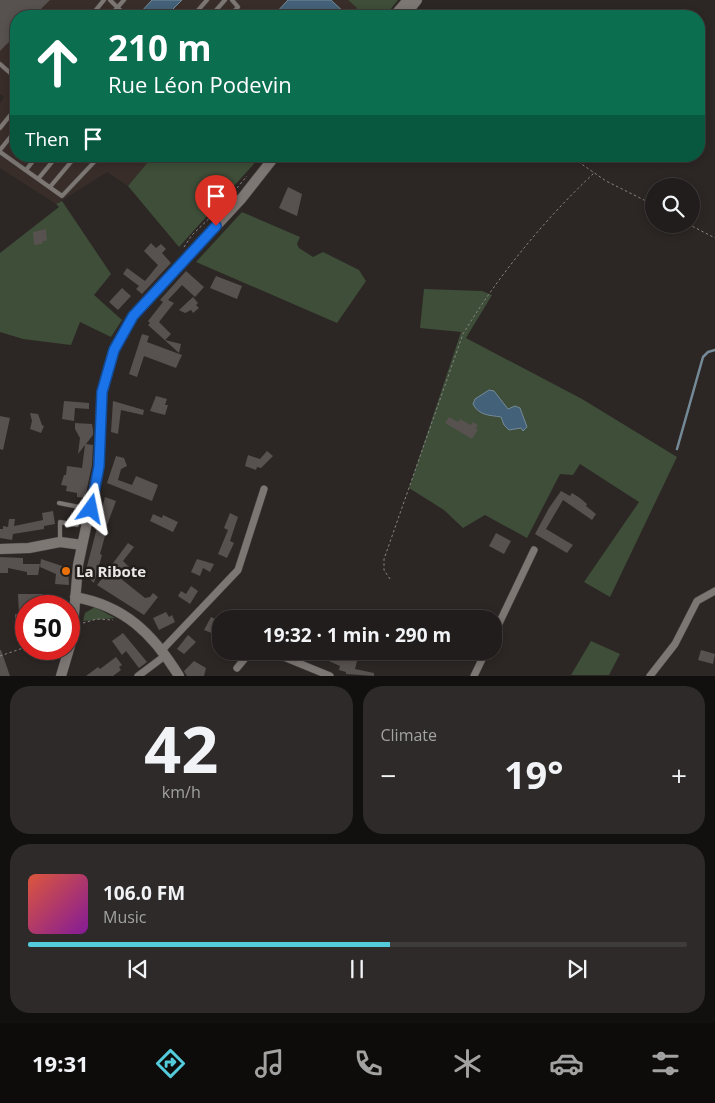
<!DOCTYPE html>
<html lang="en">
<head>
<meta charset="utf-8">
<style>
	:root { --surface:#211d1c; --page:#2d2a29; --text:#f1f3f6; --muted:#a2a2a3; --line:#3e3b3b; --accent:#53cbda }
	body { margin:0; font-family:"Open Sans",sans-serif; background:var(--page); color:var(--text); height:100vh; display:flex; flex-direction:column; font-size:19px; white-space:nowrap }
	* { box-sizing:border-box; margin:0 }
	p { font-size:16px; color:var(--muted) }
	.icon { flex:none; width:28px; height:28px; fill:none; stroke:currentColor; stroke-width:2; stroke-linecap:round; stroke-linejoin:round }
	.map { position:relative; height:676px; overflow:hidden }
	.drawer { display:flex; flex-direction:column; gap:10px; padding:10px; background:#12100f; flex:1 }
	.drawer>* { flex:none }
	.hud { position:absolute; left:10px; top:10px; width:695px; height:152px; border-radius:20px; box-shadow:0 2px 8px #0003,0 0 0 1px var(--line); background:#0b6e4f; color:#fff; overflow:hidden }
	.buttons { position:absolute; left:645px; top:178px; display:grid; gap:10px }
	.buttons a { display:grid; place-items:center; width:55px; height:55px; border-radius:50%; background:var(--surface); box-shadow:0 2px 8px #0003,0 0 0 1px var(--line); font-size:25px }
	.speed { position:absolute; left:15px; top:595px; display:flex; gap:10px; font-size:25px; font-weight:700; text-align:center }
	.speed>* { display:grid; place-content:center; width:65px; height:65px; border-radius:50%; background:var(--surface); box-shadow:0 2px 8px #0003,0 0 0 1px var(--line); line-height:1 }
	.speed .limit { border:8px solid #d22; background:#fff; color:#111 }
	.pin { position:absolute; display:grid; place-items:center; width:42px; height:42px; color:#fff; margin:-51px -21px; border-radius:50% 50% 50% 0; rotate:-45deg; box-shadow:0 0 5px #0007 }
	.pin .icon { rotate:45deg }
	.me { position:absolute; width:55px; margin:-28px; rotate:12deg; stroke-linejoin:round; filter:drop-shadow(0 0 4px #0008) }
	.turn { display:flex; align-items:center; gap:18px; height:105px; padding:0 15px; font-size:22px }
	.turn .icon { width:65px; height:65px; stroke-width:2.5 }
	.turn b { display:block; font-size:35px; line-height:42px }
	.then { display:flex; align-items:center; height:48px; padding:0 15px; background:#0003; gap:10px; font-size:19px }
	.big { font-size:38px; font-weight:700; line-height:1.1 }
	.drawer .tile { flex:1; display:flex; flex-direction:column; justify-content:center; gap:8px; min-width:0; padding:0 18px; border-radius:20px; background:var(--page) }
	.drawer .dial { align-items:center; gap:0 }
	.dial b { font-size:65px; line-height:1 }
	.song { display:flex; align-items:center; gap:15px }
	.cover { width:60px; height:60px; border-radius:8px; background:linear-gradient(135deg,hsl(10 70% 55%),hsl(290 70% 35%)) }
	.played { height:5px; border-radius:2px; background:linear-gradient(90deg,var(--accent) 55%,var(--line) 55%) }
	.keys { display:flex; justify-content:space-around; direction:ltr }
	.heat { display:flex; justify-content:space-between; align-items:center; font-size:28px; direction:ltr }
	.drawer .tiles { flex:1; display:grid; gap:10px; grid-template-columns:1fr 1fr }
	.tile:last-child { grid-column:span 2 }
	.trip { position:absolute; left:212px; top:610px; width:290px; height:50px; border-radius:20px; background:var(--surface); box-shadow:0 2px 8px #0003,0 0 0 1px var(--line); font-weight:700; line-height:50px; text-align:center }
	.tabs { display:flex; height:80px; justify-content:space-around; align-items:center; background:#0d0c0b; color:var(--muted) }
	.tabs .icon { width:35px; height:35px }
	.tabs .selected { color:var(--accent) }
	.tabs b { font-size:22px; color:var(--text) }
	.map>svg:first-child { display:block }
</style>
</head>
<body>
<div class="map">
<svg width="715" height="676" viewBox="0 0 715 676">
	<rect width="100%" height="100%" fill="#2c2725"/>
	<path fill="#392d29" d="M50 0H348L358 8 350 16H34Z
		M16 35V156H153L128 186 107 172 56 204 0 168V103L4 97 0 94V51Z"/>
	<path fill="#3e4e38" d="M348 0H398L385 16H350L357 8Z
		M153 156H261L179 247 128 186Z
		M62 201 111 274 94 295 122 320 111 337 80 322 71 345 23 339 0 332V253L59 207 56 204Z
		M242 212 300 237 297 244 299 248 313 257 323 252 359 270 366 281 337 323 196 262Z
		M424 289 482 291 492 295 466 338 582 399 677 457 610 597 584 582 639 502 580 464 573 475 560 474 527 538 485 515 463 528 444 510 409 488 461 332 420 328Z
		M95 607 115 618 83 621 85 613Z
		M591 641 620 654 609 675H571Z"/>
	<path fill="#436178" stroke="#758a99" d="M152 0H182L166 16H143L140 13Z
		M288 0H331L347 15 273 16Z
		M489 390 494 391 508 409 515 406 520 408 527 427 523 431 521 428 509 430 504 425 501 417C490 415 479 416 473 404L475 399Z"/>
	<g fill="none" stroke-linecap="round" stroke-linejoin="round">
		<path stroke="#758a99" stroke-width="2.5" d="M677 449 703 357 708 352 715 350"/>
	</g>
	<path fill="#57514f" d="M0 0H50L34 16H16V35L0 51Z
		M288 187 302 194 297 216 279 208Z
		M46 229 47 240 42 242V244L34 245 33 232Z
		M151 243 156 248 161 244 166 249 162 253 171 263 142 294 136 289 139 286 123 274 127 268 145 281 158 265 144 251Z
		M186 271 204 287 195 297 182 285 168 300 174 303 159 322 171 334 165 340 181 344 179 353 148 325 150 323 148 321 163 302 160 300Z
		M216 276 242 286 237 299 210 288Z
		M122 288 131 296 118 310 109 302Z
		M193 297 198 303 196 305 199 308 193 313 191 310 185 313 179 310Z
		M142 334 149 336 147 342 182 355 176 368 144 356 137 377 129 374Z
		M156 396 167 399 165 405H168L165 415 150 411Z
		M64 401 89 403V409L75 408 74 421 62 419Z
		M113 401 144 410 143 415 121 410 118 434 111 432Z
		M30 413 38 414 42 425 44 426 41 433 30 429 32 421Z
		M0 416 10 418 3 450 0 449Z
		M449 417 458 422 460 419 471 425 473 422 478 425 476 428 478 430 472 439 445 423Z
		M75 423 92 424 93 430V435L86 444 93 445 92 465 85 498 77 497V493L66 491 67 486 61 485 64 475H66L67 466 82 468 85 445 78 454 80 438 75 429Z
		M267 451 273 456 261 468 257 467 256 470 245 466 248 455 260 459Z
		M116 456 124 458 127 466 121 469 118 480 132 485 136 476 158 485 152 501 107 483Z
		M561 491 570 496 572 493 580 498 587 504 586 506 596 514 592 520 563 500 546 529 573 545 567 553 535 534 549 508Z
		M105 497 116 501 103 536H105L100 554 102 555 94 583 85 574Z
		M53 511 55 524 44 526V529L13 534 12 540 0 538V529H3V526L8 527 9 519H15L14 526 43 520 42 513Z
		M230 513 238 517 230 541 234 543 227 558 218 554 228 530 224 528Z
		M153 514 162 518 163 515 178 522 173 532 150 521Z
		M496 533 511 541 504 554 489 546Z
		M128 543 134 547 123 561 129 567 120 578 145 598 150 597 153 593 158 597 144 615 97 585 104 576 108 579 115 569 111 566Z
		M0 557 23 558V564H40L38 575H27V572L8 568V573H0Z
		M41 559 68 568 69 585 55 584 56 574 40 567Z
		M197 559 214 564 210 572 203 568 200 576 191 572Z
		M191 586 198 591 190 604 178 596 181 591 186 594Z
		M18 594H43L41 606H26V628L15 629V614H19Z
		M166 612 169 617 172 615 175 622 159 630 153 618Z
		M211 617 219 621 214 634 204 630Z
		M123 633 147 662 139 668 126 651 122 655 112 641Z
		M188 635 196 642 184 654 177 649Z
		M0 650H1L10 676H0Z
		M701 650 715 654 713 664 698 660Z
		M324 651 350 656 349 659 357 661 355 669 374 673V676L346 674V672L339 670 340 666 322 658Z
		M116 657 122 665 119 667 121 670 113 676H86L98 667 100 669Z
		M194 661 206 668 204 676H187L185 673 184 671Z"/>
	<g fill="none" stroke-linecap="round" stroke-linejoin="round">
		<g stroke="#484443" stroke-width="5">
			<path id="lane" d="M110 0 126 16
				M91 16 104 0
				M110 16 124 0
				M193 16 207 0
				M211 16 225 0
				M230 16 238 7 232 0
				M0 64 16 78
				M0 128 16 108
				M0 150 16 130
				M0 152 62 196 97 159 114 160
				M26 170 37 156
				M38 179 57 156
				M50 187 76 156
				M59 503 89 509
				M60 541V522L77 525"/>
		</g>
		<g stroke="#484443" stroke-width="8">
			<path id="street" d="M494 634 534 550
				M162 650 238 570 264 489
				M269 651 330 676
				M237 668 251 651
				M138 676 166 655
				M474 676 486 651
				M650 676 675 644 697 601 715 591"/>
		</g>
		<g stroke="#484443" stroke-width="11">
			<path id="secondary" d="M394 16 408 0
				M404 16 417 0
				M0 549 29 548 60 542 82 545
				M75 597C125 606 153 634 179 676
				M61 676 72 639 78 565 99 466 102 392 114 350 133 316 242 198 275 156"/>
		</g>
		<path stroke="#888482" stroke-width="1" stroke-dasharray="2.5 2.5" stroke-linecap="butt" d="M570 156 606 181 654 205
			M237 188 247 176
			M688 224 715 238
			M184 247 192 235 220 208
			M390 579 384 570V559L463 334C498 276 544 220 594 173
			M83 623 97 619 113 620
			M47 649 58 652
			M0 656 26 647"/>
		<use href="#lane" stroke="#7d7774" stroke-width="4"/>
		<use href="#street" stroke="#7d7774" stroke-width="7"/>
		<use href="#secondary" stroke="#7d7774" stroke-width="10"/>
	</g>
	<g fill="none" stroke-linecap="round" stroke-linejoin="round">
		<g stroke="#114b97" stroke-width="12">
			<path id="route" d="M91 509 99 466 102 392 114 350 133 316 216 226"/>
		</g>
		<use href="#route" stroke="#1a73e8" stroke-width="9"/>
	</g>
	<circle fill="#e8710a" stroke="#221e1c" stroke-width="2" cx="66" cy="571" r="5"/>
	<g text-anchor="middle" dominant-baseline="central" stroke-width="5" stroke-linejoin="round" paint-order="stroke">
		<g font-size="15" font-weight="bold" fill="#ebe8e7" stroke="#221e1c" text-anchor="start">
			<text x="76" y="571">La Ribote</text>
		</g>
	</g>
</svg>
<div class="buttons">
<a><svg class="icon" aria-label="search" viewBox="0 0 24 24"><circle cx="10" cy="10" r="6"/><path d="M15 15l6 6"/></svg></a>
</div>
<div class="speed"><div class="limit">50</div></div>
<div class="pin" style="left:216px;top:226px;background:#d93025"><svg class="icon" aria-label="arrive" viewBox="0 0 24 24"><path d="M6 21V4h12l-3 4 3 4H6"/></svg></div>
<svg class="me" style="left:91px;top:509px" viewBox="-20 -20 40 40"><path d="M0-17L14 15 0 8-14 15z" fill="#1a73e8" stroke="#fff" stroke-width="4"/></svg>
<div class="trip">19:32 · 1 min · 290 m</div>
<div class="hud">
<div class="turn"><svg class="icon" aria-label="ahead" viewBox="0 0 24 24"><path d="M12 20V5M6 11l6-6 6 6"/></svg><div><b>210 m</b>Rue Léon Podevin</div></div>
<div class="then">Then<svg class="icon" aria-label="arrive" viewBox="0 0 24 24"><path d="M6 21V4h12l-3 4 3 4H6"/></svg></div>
</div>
</div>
<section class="drawer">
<div class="tiles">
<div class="tile dial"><b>42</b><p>km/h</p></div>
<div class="tile"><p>Climate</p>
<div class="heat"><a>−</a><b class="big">19°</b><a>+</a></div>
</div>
<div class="tile">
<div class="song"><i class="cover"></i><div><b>106.0 FM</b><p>Music</p></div></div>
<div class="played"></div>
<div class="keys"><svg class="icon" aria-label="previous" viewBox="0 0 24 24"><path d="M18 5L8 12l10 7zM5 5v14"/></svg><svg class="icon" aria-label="pause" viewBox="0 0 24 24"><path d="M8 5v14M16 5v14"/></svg><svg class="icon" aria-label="next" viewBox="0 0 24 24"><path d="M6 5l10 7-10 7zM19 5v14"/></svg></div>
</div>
</div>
</section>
<nav class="tabs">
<b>19:31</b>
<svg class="icon selected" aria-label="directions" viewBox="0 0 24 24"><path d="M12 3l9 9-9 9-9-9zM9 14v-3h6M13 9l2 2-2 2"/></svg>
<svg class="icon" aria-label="music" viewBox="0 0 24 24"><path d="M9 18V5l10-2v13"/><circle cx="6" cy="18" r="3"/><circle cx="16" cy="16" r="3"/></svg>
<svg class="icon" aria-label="phone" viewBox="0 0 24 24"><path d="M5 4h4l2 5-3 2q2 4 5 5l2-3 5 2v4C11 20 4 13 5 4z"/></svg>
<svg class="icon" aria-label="climate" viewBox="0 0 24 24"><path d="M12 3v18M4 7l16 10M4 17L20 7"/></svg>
<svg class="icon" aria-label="car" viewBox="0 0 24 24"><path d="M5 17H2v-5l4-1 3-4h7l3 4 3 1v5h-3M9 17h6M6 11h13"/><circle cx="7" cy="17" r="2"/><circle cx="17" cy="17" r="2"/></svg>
<svg class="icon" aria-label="filters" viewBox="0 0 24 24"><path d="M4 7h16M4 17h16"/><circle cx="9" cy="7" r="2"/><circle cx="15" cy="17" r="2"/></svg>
</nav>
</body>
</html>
